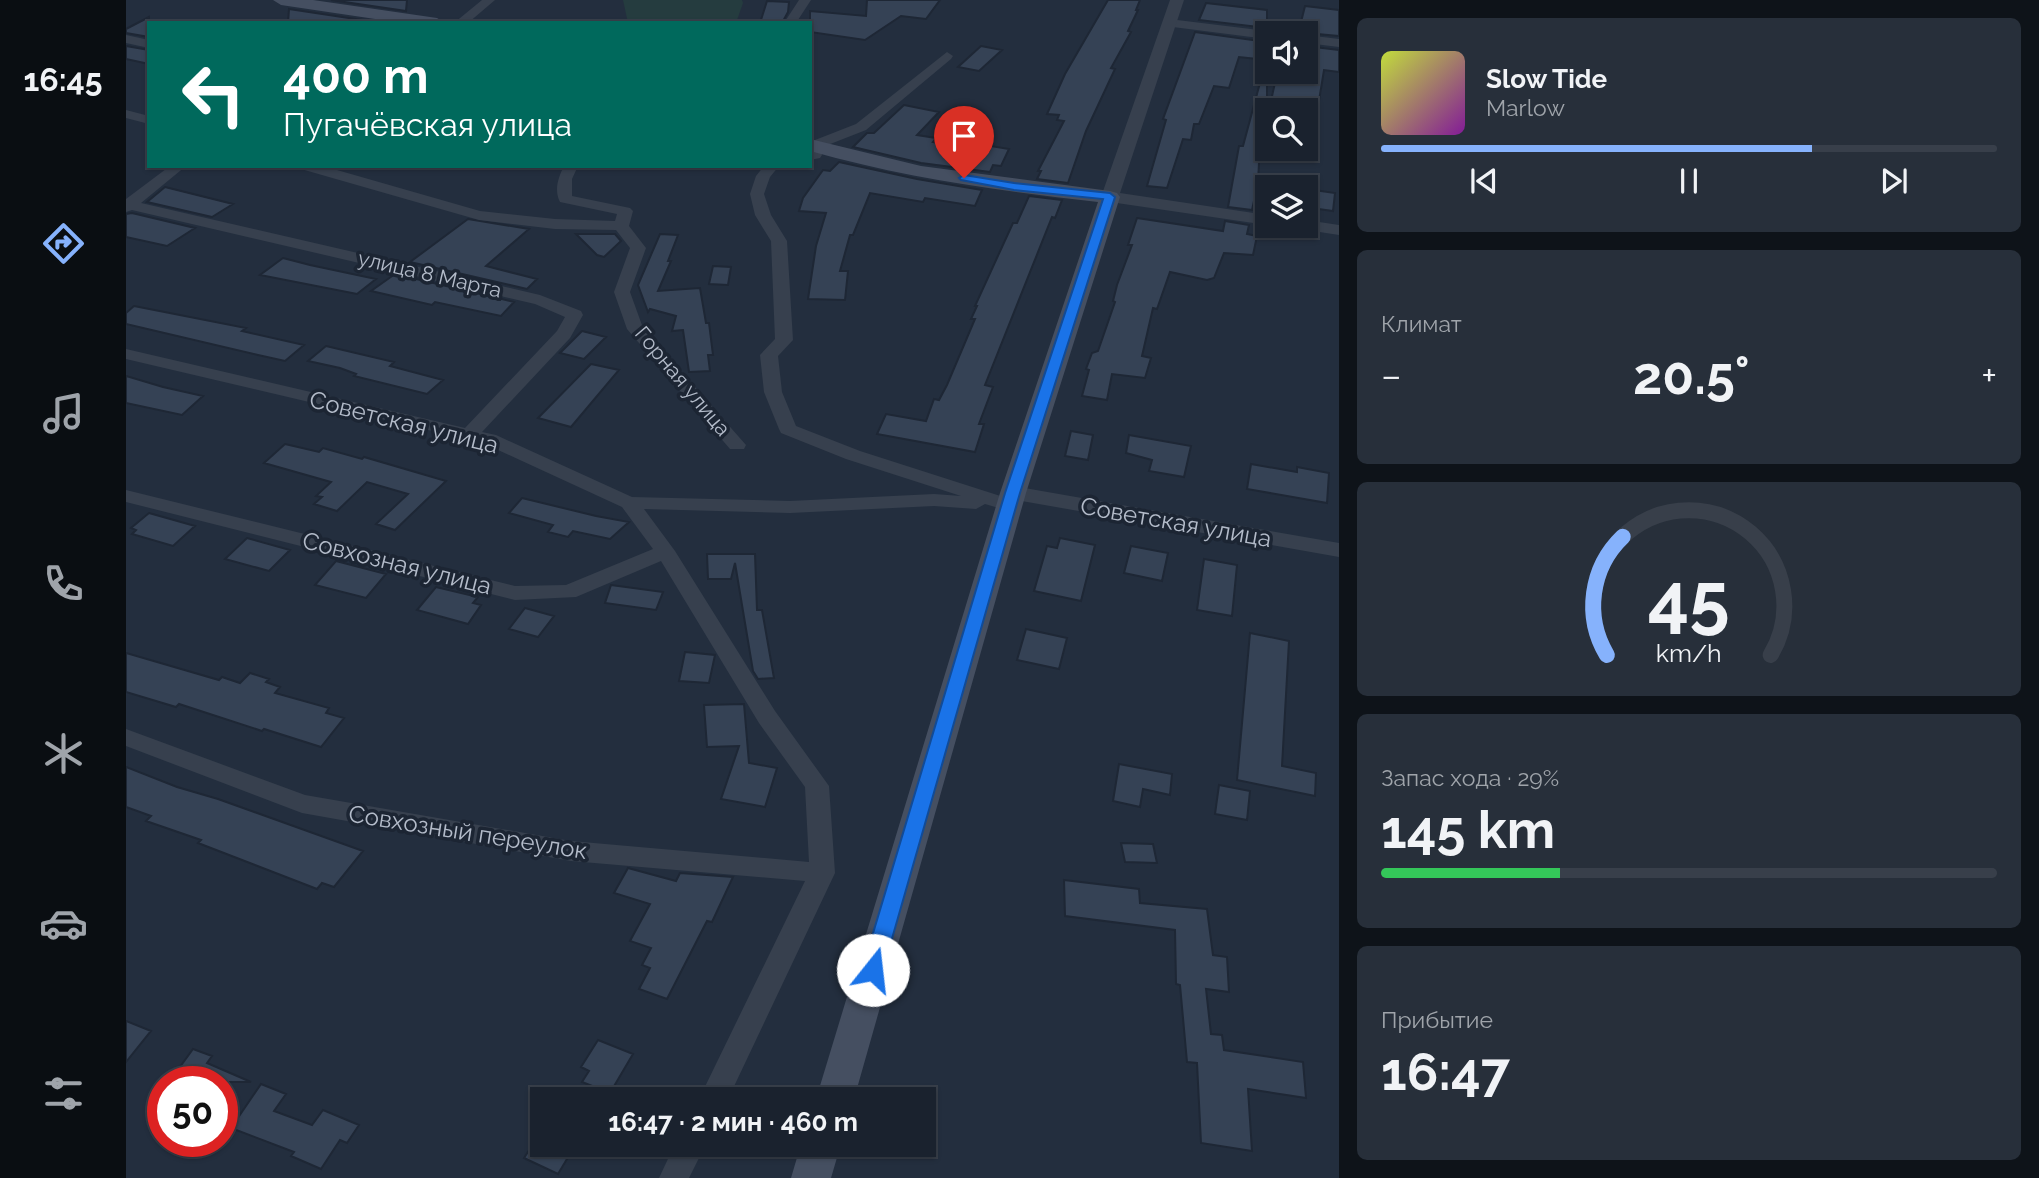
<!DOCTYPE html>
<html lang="ru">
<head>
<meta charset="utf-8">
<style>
	:root { --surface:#1a222e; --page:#272f3a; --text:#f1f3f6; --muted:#9fa4aa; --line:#383f4a; --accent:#86b2fc }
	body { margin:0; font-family:Raleway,sans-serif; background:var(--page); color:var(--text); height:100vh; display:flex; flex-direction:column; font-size:26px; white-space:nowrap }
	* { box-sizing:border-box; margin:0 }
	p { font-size:23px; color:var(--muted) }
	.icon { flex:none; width:38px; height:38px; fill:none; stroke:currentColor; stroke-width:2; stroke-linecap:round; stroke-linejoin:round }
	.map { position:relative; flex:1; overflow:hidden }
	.side { display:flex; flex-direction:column; gap:18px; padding:18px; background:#0e1319; width:700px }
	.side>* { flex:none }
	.banner { position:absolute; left:21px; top:21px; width:665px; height:147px; border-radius:0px; box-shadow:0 2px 5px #0004,0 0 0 2px var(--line); background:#00695c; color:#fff; overflow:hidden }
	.fabs { position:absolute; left:1129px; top:21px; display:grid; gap:14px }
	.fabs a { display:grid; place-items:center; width:63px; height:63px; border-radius:0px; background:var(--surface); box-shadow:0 2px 5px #0004,0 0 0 2px var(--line); font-size:35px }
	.speed { position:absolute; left:21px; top:1066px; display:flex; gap:14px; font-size:35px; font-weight:700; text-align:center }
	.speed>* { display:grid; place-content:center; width:91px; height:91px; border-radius:50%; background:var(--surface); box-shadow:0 2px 5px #0004,0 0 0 2px var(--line); line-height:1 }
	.speed .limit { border:10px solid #d22; background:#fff; color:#111 }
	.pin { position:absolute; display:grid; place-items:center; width:60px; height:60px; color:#fff; margin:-72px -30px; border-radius:50% 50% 50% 0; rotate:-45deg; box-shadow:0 0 7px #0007 }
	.pin .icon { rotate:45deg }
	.me { position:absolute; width:77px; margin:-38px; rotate:16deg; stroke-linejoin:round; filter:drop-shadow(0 0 5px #0008) }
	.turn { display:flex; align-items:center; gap:24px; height:147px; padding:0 21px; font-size:32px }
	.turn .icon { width:91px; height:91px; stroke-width:2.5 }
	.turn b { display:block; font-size:49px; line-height:60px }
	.big { font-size:52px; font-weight:700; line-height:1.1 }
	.side .widget { flex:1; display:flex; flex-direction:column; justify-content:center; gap:10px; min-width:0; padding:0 24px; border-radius:10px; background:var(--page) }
	.side .dial { align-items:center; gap:0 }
	.dial svg { height:182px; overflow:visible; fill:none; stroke:var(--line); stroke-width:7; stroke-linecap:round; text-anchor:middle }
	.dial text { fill:var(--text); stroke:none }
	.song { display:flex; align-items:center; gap:21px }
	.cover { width:84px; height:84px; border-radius:10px; background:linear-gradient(135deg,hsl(70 70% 55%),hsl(290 70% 35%)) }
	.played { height:7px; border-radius:4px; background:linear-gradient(90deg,var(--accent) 70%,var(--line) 70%) }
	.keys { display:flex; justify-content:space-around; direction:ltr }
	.heat { display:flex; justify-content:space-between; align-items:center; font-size:38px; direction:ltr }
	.charge { height:10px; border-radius:5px; background:linear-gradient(90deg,#34c759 29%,var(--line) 0) }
	.trip { position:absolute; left:404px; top:1087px; width:406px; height:70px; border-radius:0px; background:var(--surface); box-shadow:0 2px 5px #0004,0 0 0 2px var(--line); font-weight:700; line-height:70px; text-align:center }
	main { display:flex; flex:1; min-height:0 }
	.tabs { display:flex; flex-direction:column; width:126px; justify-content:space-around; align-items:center; background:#0a0e12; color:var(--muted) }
	.tabs .icon { width:49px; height:49px }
	.tabs .current { color:var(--accent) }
	.tabs b { font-size:32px; color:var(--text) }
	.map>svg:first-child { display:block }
</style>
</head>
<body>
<main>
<nav class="tabs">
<b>16:45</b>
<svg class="icon current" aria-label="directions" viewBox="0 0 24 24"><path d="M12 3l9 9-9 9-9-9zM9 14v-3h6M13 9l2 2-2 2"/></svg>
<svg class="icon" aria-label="music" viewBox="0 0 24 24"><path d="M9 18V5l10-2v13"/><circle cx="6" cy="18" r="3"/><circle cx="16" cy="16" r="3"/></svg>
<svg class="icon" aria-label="phone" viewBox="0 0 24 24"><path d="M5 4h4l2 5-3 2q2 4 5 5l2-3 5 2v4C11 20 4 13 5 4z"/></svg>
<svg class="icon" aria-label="climate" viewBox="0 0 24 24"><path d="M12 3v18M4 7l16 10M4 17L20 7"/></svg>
<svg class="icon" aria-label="car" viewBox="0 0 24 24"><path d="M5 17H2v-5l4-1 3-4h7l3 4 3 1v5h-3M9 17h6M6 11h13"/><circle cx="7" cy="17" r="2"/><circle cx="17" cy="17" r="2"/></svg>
<svg class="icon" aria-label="filters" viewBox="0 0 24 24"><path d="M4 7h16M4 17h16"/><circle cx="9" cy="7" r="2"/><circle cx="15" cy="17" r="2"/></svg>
</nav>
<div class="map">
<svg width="1213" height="1178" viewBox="0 0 1213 1178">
	<rect width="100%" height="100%" fill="#232e3e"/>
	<path fill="#253c3f" d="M497 0H616L617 3 610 23H502Z"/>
	<path fill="#354255" stroke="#1e2735" stroke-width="2" d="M205 0H281L280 11Z
		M741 0H814L800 19 775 16 739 40 684 32V11L740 16Z
		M982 0H1014L1010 10H1012L1002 31 1005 32 985 68 989 69 960 131 942 183 911 179 915 171H912L938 121 931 120 933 115 921 114 939 74Z
		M641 1 663 2 662 12 656 23H634Z
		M1080 3 1141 10V28L1073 20Z
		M1179 6 1213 10V36L1180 33V27L1174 26Z
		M163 9 256 23H162Z
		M23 17V37L0 33V29Z
		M1069 32 1141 42V60L1113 57 1103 88 1088 86 1073 124H1068L1065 140 1057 139 1041 188 1021 186 1040 120 1037 119Z
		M0 46 23 50V64L0 59Z
		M855 46 876 50 853 71 832 67Z
		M1180 46 1213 50V72L1198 70 1190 119 1180 118V110H1143L1150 78 1180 81Z
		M1135 79 1141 80V144L1134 143 1132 183 1126 210 1102 207 1113 146H1117Z
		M778 105 813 112 791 135 810 138 807 142 863 151 865 146 883 149 875 166 867 165 864 172 795 163 727 147 741 133H748Z
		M713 162 791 179 856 190 849 206 799 198 797 202 744 193 727 235H724L714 271H722L719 300 682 299 690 246 700 213 673 211 677 198 697 170 704 171Z
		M39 187 107 204 86 217 21 202Z
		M1188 190 1209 193 1207 211 1185 208Z
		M903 196 936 200 929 218 926 217 859 385 867 387 853 424H858L849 452 751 434 760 414 800 421 808 399 813 400 821 385 849 319H845L851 306H849L887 223H891Z
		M6 213 69 228 41 246 0 237V214Z
		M1011 218 1097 231 1099 221 1123 225 1121 234 1131 236 1127 255 1098 253 1088 278 1081 280 1044 272 1031 309 1027 308 1016 356 1025 358 1019 378 986 374 981 400 956 396 963 370 960 369 966 353 972 351 989 302 987 301 991 285 1006 245H1002Z
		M342 219 403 229 360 266 411 279 401 289 284 262Z
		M450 234H489L495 241 478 257 471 255Z
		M534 234 552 235 542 261H545L532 291 574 288 580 323H583L587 355H582L584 371 563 372 557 330 546 331 550 316 524 309 522 312 512 285Z
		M157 258 184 265 250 279 231 294 134 275Z
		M587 266 605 267 602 285 583 284Z
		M269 274 388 302 375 316 309 302 306 305 245 291Z
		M8 306 120 328 116 331 178 345 159 361 132 355 0 324V313Z
		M456 331 480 337 458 359 434 353Z
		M200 346 268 362 264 366 317 380 301 394 228 376 230 374 214 368 182 361Z
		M465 364 493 370 445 427 412 418Z
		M0 376 37 387 77 396 56 415 0 403Z
		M945 431 967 435 962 460 939 456Z
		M1003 435 1065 446 1058 477 1023 471 1026 460 1000 453Z
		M159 444 193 452 197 448 236 459 238 457 320 481 269 530 250 524 282 494 241 482 211 511 188 504 196 497 190 496 205 482 138 463Z
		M1125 464 1171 472V467L1203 473 1201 503 1121 489Z
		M396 498 470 516 503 522 484 539 447 531 442 537 422 532 427 525 383 513Z
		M23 513 69 526 47 546 6 534 10 530 5 528Z
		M121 538 164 550 143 571 99 559Z
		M934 538 969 545 955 601 908 591 921 546 931 548Z
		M1005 546 1042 553 1036 581 998 573Z
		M581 554H629L631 610H636L648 678 632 679 627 671 609 563 605 579H582Z
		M1078 559 1111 565 1106 616 1071 610Z
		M210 561 260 574 240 598 189 585Z
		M485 585 537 592 530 610 479 603Z
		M310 587 352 597 347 603 355 605 342 624 291 610Z
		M399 608 428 616 412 637 383 629Z
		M900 629 941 638 933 669 891 660Z
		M1124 633 1163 641 1156 766 1190 773 1189 796 1111 780Z
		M559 652 589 655 583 683 553 681Z
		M0 653 93 680 96 677 114 683 124 673 143 679 140 682 154 687 149 693 203 708 200 713 218 718 195 747 138 729 136 731 53 704 50 707 0 692Z
		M618 704 623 763 651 768 639 807 595 799 613 746 581 747 578 705Z
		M993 764 1046 774 1044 795 1017 789 1014 807 987 801Z
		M0 767 51 787 92 799 237 851 208 887 196 883 191 889 72 843 75 840 20 821 25 816 0 807Z
		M1093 785 1124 791 1121 820 1089 814Z
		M995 843 1027 844 1031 863 999 862Z
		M502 868 550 881 554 873 607 877 586 922 581 921 541 999 513 989 524 968 516 965 525 948 504 941 524 904 488 893Z
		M938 880 1013 889 1014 903 1081 909 1087 955 1101 957 1103 992 1080 989 1085 1034 1096 1035 1098 1050 1177 1062 1180 1098 1122 1089 1126 1151 1075 1143 1071 1063 1061 1062 1054 985 1050 984 1049 930 939 916Z
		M0 1021 25 1031 0 1062Z
		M472 1040 507 1054 484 1093 456 1082 463 1071 455 1067Z
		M67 1049 86 1056 81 1063 125 1082H43Z
		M135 1084 160 1094 148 1111 186 1125 197 1110 233 1125 221 1143 214 1140 195 1169 165 1156 168 1152 105 1128Z
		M407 1144H450L432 1174 398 1158Z"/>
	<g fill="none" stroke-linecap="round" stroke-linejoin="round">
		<path fill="#37404e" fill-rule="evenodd" d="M356 0H369L342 23H328Z
			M673 0H685L670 23H658Z
			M1043 19 1141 31 1146 33H1141V39L1039 26V20Z
			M0 35 23 40V48L0 43Z
			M1180 35 1213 39V47L1180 43Z
			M821 52 827 56 825 59 740 130 694 148 696 155 694 158 684 160V142L730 124Z
			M0 110 23 116V124L0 118Z
			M44 166H60L15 203 414 295 455 311 457 315 444 338 356 432 370 435 506 497 664 501 808 494 835 496 720 459 655 433 653 429 638 392 634 355 649 339 645 241 629 215 624 194 630 176 638 166H653L644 177 638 194 645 215 661 241 667 340 652 356 656 392 670 426 734 451 890 501 893 505 890 509 883 511 859 504 850 509 808 506 664 513 518 509 549 551 649 711 703 786 709 873 602 1099H573L679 881 445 861 176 813 0 746V729L179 795 445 841 683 862 679 787 633 723 535 561 450 597 389 600 0 502V490L389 586 440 585 527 549 496 507 357 443 0 359V349L339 428 431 331 439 317 409 304 6 210 0 212V199Z
			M173 166H197L354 211 429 219 489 221 491 214 434 202C428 190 432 178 438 166H452L446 179V196L504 208 507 211 503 226 520 248 504 292 517 328 620 445 618 449H604L501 329 488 292 504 248 490 230 429 229 353 220 175 169Z
			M549 1144H580L563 1178H533Z"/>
		<path fill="#37404e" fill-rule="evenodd" d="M1044 0H1058L994 193 1141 215V225L984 202 975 197Z
			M1180 220 1213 225V235L1174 229 1172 226H1180Z
			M887 486 1213 543V557L879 498 876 493 879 488Z"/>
		<path fill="#454f61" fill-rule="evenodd" d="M147 0H187L311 18 319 23H276L155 5Z
			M684 139 795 166 984 191 991 193 994 197 900 493 728 1099H690L874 493 972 202C875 191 779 178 684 151Z
			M675 1144H715L705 1178H665Z"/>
	</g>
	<path fill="#1a73e8" stroke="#114b97" stroke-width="2" d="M838 175 888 183 984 193 989 197 894 493 757 970 754 976 747 978 739 976 736 970 879 493 977 199 888 190 835 180 833 178Z"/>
	<g text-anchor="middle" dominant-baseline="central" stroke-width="7" stroke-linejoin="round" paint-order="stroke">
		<g font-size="21" fill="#b3bbc9" stroke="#1c2533">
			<text transform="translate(304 274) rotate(13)">улица 8 Марта</text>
			<text transform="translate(557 381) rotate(50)">Горная улица</text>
		</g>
		<g font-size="24" fill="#b3bbc9" stroke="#1c2533">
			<text transform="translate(278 422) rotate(14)">Советская улица</text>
			<text transform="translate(1050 522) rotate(10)">Советская улица</text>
			<text transform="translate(271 563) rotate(14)">Совхозная улица</text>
			<text transform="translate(342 832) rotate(9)">Совхозный переулок</text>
		</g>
	</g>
</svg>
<div class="fabs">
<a><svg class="icon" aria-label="sound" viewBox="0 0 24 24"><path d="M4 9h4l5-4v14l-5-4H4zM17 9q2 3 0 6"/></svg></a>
<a><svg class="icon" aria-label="search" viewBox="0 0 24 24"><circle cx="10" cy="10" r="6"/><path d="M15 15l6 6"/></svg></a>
<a><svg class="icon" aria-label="layers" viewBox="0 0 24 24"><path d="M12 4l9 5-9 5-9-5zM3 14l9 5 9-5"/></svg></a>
</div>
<div class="speed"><div class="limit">50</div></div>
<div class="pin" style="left:838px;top:178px;background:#d93025"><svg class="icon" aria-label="arrive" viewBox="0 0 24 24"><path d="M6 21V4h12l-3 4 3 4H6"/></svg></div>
<svg class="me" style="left:747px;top:970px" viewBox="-20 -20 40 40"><circle r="19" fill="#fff"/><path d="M0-13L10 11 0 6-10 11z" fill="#1a73e8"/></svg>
<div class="trip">16:47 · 2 мин · 460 m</div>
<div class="banner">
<div class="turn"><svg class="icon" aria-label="left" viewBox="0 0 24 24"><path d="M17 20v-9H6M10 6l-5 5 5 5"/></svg><div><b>400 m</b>Пугачёвская улица</div></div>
</div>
</div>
<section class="side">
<div class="widget">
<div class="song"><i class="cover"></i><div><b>Slow Tide</b><p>Marlow</p></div></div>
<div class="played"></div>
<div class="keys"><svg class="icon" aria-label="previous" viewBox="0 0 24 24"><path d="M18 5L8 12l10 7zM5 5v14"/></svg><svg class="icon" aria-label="pause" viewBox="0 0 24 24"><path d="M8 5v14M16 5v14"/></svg><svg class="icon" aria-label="next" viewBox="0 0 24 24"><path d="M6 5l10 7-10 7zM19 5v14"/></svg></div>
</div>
<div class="widget"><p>Климат</p>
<div class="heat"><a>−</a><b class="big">20.5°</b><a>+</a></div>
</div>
<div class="widget dial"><svg viewBox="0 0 100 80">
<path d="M14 69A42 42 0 1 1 86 69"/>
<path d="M14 69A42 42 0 0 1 21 17" stroke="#86b2fc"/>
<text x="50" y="56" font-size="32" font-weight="700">45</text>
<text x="50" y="72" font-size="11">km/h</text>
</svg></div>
<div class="widget"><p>Запас хода · 29%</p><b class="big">145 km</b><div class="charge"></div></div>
<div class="widget"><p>Прибытие</p><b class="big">16:47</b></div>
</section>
</main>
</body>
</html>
